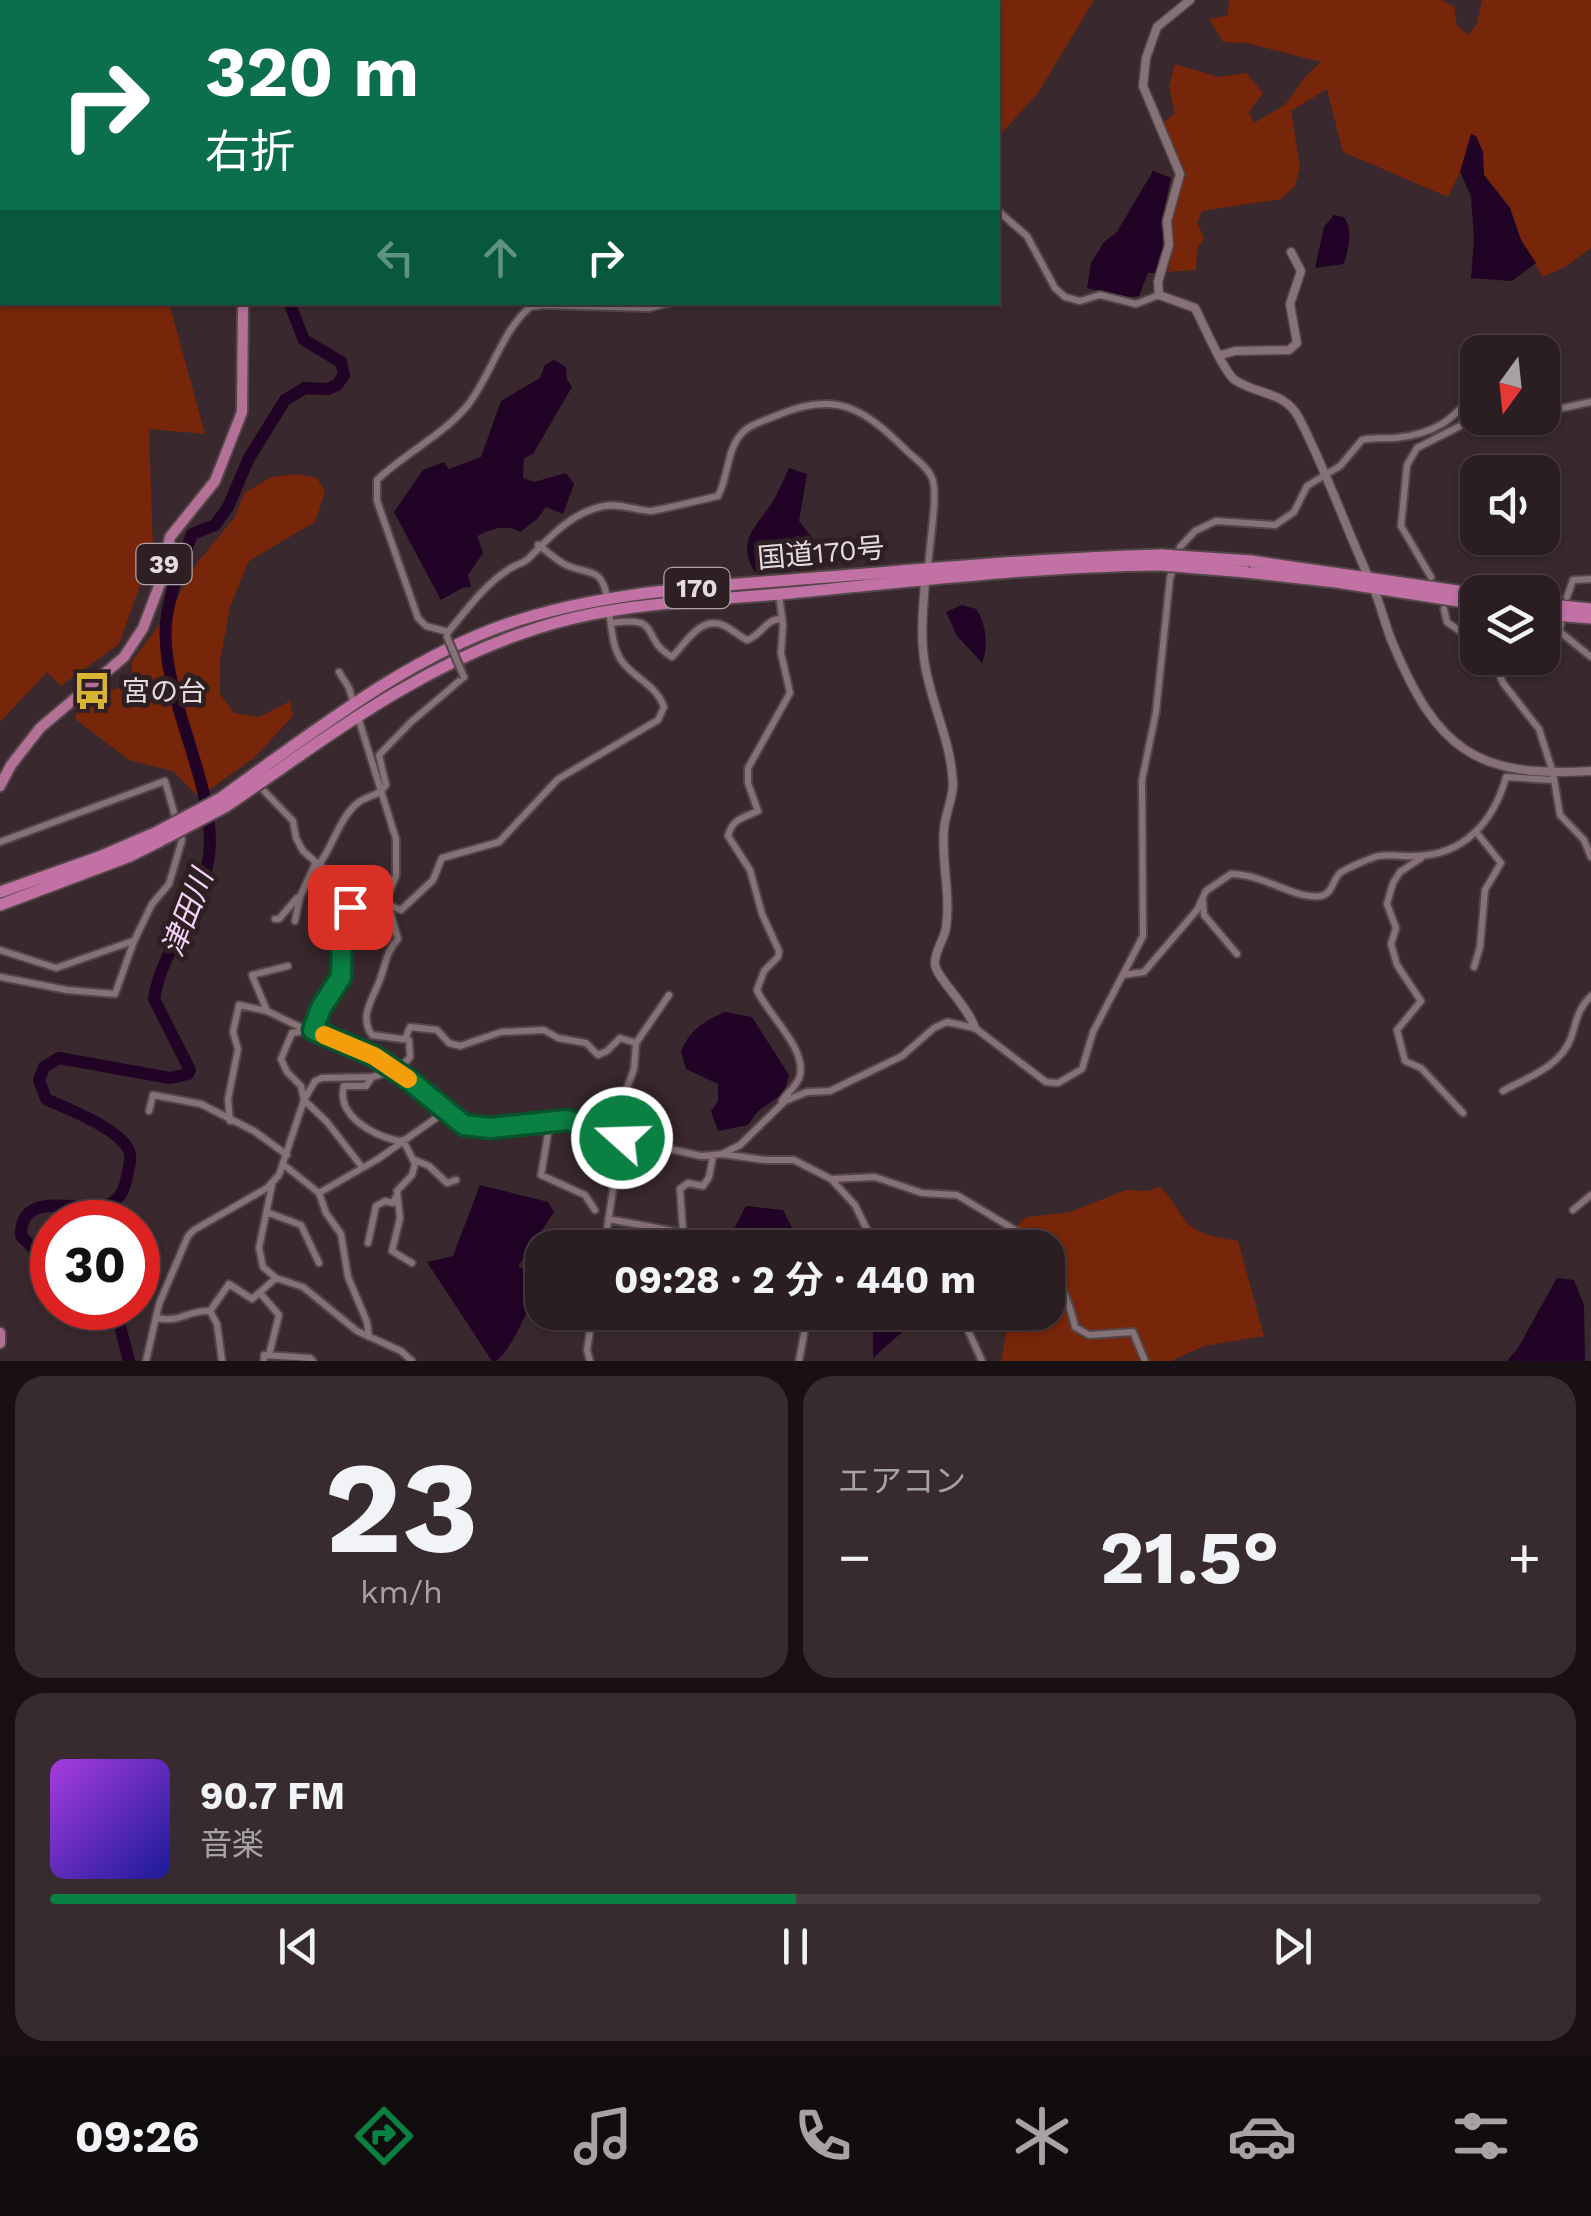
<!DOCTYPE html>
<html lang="ja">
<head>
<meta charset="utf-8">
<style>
	:root { --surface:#2b1e22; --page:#372b2f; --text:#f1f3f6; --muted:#a6a2a5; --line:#473c40; --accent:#0b8043 }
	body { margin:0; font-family:"Work Sans","Noto Sans JP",sans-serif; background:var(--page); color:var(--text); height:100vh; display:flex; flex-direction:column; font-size:38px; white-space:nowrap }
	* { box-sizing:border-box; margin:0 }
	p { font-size:32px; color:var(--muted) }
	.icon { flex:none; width:55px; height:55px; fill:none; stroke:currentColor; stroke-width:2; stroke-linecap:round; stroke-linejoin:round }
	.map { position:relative; height:1361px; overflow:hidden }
	.details { display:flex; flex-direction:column; gap:15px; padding:15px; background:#181013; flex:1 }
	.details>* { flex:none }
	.banner { position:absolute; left:0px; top:0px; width:1000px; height:305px; box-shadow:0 2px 8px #0004,0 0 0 2px var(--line); background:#0b6e4f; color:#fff; overflow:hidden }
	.needle { width:65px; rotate:195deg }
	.controls { position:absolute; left:1460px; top:335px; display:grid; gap:20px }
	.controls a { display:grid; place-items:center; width:100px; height:100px; border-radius:20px; background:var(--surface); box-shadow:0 2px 8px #0004,0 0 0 2px var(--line); font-size:50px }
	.speed { position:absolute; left:30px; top:1200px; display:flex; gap:20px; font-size:50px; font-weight:700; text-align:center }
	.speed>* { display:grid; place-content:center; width:130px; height:130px; border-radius:50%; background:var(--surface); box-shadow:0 2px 8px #0004,0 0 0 2px var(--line); line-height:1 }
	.speed .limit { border:15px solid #d22; background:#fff; color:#111 }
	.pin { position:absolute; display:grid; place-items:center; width:85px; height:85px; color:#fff; margin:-42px; border-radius:20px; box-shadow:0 5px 15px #0006 }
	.me { position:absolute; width:110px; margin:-55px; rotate:290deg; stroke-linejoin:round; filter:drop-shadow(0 0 8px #0008) }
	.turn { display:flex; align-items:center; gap:35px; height:210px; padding:0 40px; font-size:45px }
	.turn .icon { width:130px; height:130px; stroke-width:2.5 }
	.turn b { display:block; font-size:70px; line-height:85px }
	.lanes { display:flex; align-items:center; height:95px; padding:0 40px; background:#0003; justify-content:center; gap:50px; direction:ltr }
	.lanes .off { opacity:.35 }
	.big { font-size:75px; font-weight:700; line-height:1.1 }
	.details .card { flex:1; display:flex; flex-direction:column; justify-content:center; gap:15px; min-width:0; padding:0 35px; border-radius:30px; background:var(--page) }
	.details .dial { align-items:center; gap:0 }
	.dial b { font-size:130px; line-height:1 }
	.song { display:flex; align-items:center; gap:30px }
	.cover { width:120px; height:120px; border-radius:15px; background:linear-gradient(135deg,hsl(280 70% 55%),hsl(240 70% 35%)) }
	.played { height:10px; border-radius:5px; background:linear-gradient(90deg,var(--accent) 50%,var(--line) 50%) }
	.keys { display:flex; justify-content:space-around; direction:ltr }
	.heat { display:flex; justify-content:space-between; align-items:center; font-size:55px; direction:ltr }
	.details .tiles { flex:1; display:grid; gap:15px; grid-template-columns:1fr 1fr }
	.card:last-child { grid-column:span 2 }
	.trip { position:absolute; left:525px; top:1230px; width:540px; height:100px; border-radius:30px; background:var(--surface); box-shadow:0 2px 8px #0004,0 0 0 2px var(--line); font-weight:700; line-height:100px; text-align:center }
	.tabs { display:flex; height:160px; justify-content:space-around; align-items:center; background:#110c0e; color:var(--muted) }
	.tabs .icon { width:70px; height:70px }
	.tabs .selected { color:var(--accent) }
	.tabs b { font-size:45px; color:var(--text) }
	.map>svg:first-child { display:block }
</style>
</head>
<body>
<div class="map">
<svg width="1591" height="1361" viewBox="0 0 1591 1361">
	<rect width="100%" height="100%" fill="#39282d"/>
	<path fill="#772609" d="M0 0 85 2H2V302L169 303 205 434 149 429 153 549 119 644 61 686 47 672 0 722Z
		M349 0H1094L1038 93 998 137V2Z
		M1229 0H1441L1454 6 1457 26 1468 35 1477 24 1482 0H1591V248L1565 267 1543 277 1521 240 1510 208 1484 175 1483 152 1471 135 1460 172 1448 197 1343 152 1327 89 1291 111 1300 167 1295 186 1281 199 1202 211 1197 222 1204 238 1197 249 1196 270 1168 272 1174 241 1167 221 1180 174 1158 127 1175 113 1169 87 1175 64 1219 77 1246 73 1263 93 1249 112 1254 123 1285 105 1306 76 1321 62 1246 43 1223 42 1209 19 1228 15Z
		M295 474 317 478 325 492 315 522 249 561 230 607 220 661V694L234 713 259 717 290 701 293 716 254 758 199 797 173 771 129 760 75 719 79 704 131 682 132 661 169 612 197 563 235 517 244 493 272 477Z
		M1160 1187C1174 1200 1175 1208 1185 1220 1197 1235 1219 1238 1238 1241L1264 1336 1204 1346 1171 1361H1001L1010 1313 1048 1312V1248L1014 1247 1018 1224 1027 1217 1070 1212 1126 1190 1147 1191Z"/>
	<path fill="#210325" d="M1471 134 1476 136 1483 152 1484 175 1510 208 1521 240 1536 263 1512 281 1471 278 1474 240 1471 196 1460 172Z
		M1153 171 1171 178 1161 224 1166 245 1155 273H1148L1139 296 1130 297 1087 288 1091 263 1104 242 1117 232Z
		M1334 215 1344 217C1354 232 1348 248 1344 264L1315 268 1324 227Z
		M554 360 566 367 567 379 572 387 533 454 524 458 523 478 534 482 566 473 574 484 563 514 546 507 537 519 520 532C504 523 493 529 477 536L483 553 468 575 471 587 462 588 441 600 394 512 423 470 444 462 449 469 481 457 501 401 540 378 545 365Z
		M789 468 807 474 799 521 826 556 817 567 755 572C736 543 755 527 770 506 778 494 783 480 789 468Z
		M962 605 976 609C986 623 989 646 982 663L957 636 946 612Z
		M725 1012 752 1017 789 1075 784 1093 758 1111 748 1125 718 1131 711 1111 718 1101V1084L686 1069 681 1051C690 1030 704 1021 725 1012Z
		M480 1185 548 1202 554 1212 518 1266 542 1280C527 1307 517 1343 496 1361H492L427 1262 453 1256Z
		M746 1206 783 1210 802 1247H732L728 1240Z
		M1557 1278 1574 1280 1584 1305 1585 1361H1507L1518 1348Z
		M873 1313H908L910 1325 873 1358Z"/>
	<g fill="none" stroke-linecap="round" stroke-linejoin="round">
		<path stroke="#210325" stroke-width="12" d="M252 0 257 2
			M52 1261 40 1255 21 1236C20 1189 77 1212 104 1206 119 1202 124 1191 127 1177 128 1170 131 1162 130 1154 125 1130 67 1109 46 1099L39 1080 44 1067 59 1058 170 1078 188 1074 190 1070 154 999C162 948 202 908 209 856 218 786 160 697 166 623 169 594 182 562 192 534L215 525 228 507 249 458 285 400 305 388 328 389 337 385 344 375 341 362 304 340 289 302
			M138 1261 149 1270V1277L138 1291
			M124 1308 119 1322 129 1361"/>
		<g stroke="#534649" stroke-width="10">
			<path id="minor" d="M998 211 1027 236 1055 288 1065 297 1080 301 1100 295 1136 304 1159 295
				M1542 405 1549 411 1591 402
				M538 545C547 551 556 560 566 565 588 575 602 566 607 598
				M1431 577 1401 526 1407 465 1417 448 1460 426 1467 417 1472 400
				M779 595 783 625 781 653 790 693 748 768V783L758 811C743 818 732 819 728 836L750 870 762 914 779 951 778 957 764 971 757 990C767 1014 806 1047 800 1075 798 1086 787 1092 782 1101
				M1567 597 1573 580 1591 579
				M1444 609 1447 622 1478 644
				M611 623C664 615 639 638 672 657 686 643 701 614 725 626 733 630 739 636 747 640 761 636 766 618 782 619
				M1561 624 1559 631 1591 657
				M448 632 426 626 418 618 377 501V480C405 453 442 436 467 406 491 376 501 332 530 307L544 305 649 308 673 302
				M447 637 448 632C466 611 484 585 508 570 514 565 522 564 528 559 550 537 572 512 604 506 621 503 634 510 650 511 655 511 714 497 718 496 729 476 726 449 743 432 752 423 767 420 778 415 837 390 864 409 906 450 915 459 928 467 932 478 939 494 928 550 928 571
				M1493 658 1503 683 1539 729 1553 773 1560 815 1584 840 1591 857
				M339 672 349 688 354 705
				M358 717 396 839V876L385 902
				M264 791 293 821 296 838 303 851 333 877 351 906
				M0 842 165 781 182 840 169 884 152 904 134 941 115 994 67 990 0 977
				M1421 858 1400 872 1393 883 1387 904 1396 928 1391 944 1397 965 1421 1001 1397 1030 1405 1061 1421 1068 1463 1113
				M318 866C333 847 339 817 359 802 369 795 379 796 386 785L379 755 411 722 464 677
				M1203 902 1204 915 1237 954
				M388 904 398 939C385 953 386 965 379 982 372 1000 359 1017 372 1035L409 1040 410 1057 398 1071
				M275 919H279L297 898
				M295 921 300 897 315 864
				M0 950 56 968 133 941
				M1474 967 1480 947 1485 890 1501 863 1477 833
				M1123 975 1144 972 1197 910 1206 891 1231 874C1264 874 1295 900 1321 896 1333 893 1332 881 1340 873 1347 868 1366 860 1375 857 1388 853 1401 857 1414 856 1464 856 1494 821 1506 777L1553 780
				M267 1011 252 975 288 966
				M313 1030C316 1023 317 1014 321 1007 327 995 339 986 342 973 352 934 324 877 401 910L433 880 442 858 499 842 558 779 658 720 664 707C655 683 634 679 621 660 612 646 612 628 609 612
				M406 1037 410 1027 437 1030 449 1043 460 1046 501 1032 544 1030 558 1038 586 1043 598 1055 607 1051 620 1038 636 1043
				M372 1077 366 1086H344C336 1116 374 1136 399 1141
				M1503 1091C1528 1077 1560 1067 1571 1038 1577 1020 1577 1010 1591 996
				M149 1111 153 1095 201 1104 254 1131 287 1155
				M230 1121 228 1099 238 1049 233 1032 239 1005 267 1011 302 1028
				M550 1122 541 1175 585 1195 595 1210
				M585 1124 606 1110 627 1088 634 1069 636 1043 669 995
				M403 1140 415 1164 412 1175 397 1191 400 1218 392 1251 412 1263
				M722 1154 765 1160H794L831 1179 855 1205 876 1248
				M415 1160 429 1166 447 1183 456 1180
				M284 1165 319 1193 326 1213 341 1234 348 1277 367 1322 369 1337
				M362 1167 327 1122 304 1100 315 1081 322 1078 372 1077 396 1070
				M831 1179 875 1177 922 1193 957 1195 1045 1248
				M272 1185 259 1248 263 1267 276 1278 303 1287 357 1331 401 1351 412 1361
				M319 1193 378 1159 446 1111
				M1573 1210 1591 1195
				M269 1213 301 1225 319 1263
				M608 1219 722 1240 727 1248
				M683 1232 680 1189 688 1183 703 1186 709 1177 713 1156
				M368 1243 376 1206 385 1201 393 1203 396 1197
				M604 1248 621 1138
				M1048 1252C1056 1278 1070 1300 1075 1327L1089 1335 1133 1332 1145 1361
				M261 1294 279 1315 269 1355
				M210 1311 217 1324 222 1361
				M941 1312 945 1318 967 1328 982 1361
				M156 1318C183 1323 186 1310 210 1311L229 1284 252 1299 276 1278
				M146 1361 159 1304 188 1236 194 1230 267 1188 279 1175 304 1100 301 1086 287 1072 281 1059 292 1033 311 1030 374 1056 409 1080 463 1125 490 1128 567 1120 621 1138 701 1156 722 1154 740 1145 785 1101 807 1092 830 1091 902 1056 934 1028 947 1022 975 1028 1046 1082 1058 1083 1082 1069 1093 1032 1143 936 1142 780 1156 712 1170 578 1180 547 1195 531 1216 521 1275 525 1294 512 1307 486 1340 466 1362 440C1373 437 1383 439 1395 438 1436 434 1452 420 1478 390
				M264 1361V1355L310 1358 313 1361
				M590 1361 587 1350 593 1312
				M799 1361 808 1312"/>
		</g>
		<g stroke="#534649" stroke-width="11">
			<path id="tertiary" d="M1190 0 1157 27 1146 58 1143 86 1180 174 1167 221 1169 245 1158 282 1159 295 1195 308C1203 323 1224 373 1235 380 1257 395 1285 391 1299 418 1327 472 1347 531 1373 587 1381 605 1385 626 1393 644 1437 749 1475 778 1591 771
				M1221 355 1235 351 1289 350 1297 343 1290 304 1301 271 1291 252
				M925 581C923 609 920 637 925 665 932 706 951 741 953 784 953 799 945 814 944 829 941 861 951 894 946 928 944 940 934 952 935 964 935 976 968 1006 975 1028"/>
		</g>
		<g stroke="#534649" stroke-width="14">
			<path id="primary" d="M94 0 97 2
				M0 786 11 765 40 728 124 657 143 628 161 581 170 537 215 481 242 412 243 302
				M0 1333V1343"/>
		</g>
		<g stroke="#534649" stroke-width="15">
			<path id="trunk" d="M1251 561 1478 594
				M1246 572 1336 582 1478 604
				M1542 604 1591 609
				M1542 614 1591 618
				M272 761C346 708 421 654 507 624 606 590 711 587 814 578 930 569 1046 558 1162 555
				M279 770C358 714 436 662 529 631 612 602 705 601 791 593 914 581 1038 566 1161 565
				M0 892 99 857 155 833
				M0 905 130 856 160 841"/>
		</g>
		<use href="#minor" stroke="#857176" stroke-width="6"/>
		<use href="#tertiary" stroke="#857176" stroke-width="8"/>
		<use href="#primary" stroke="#b37198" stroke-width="10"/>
		<use href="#trunk" stroke="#c271a4" stroke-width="11"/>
		<g stroke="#534649" stroke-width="10" stroke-linecap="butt">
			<path id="minor-bridge" d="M447 637 464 677"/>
		</g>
		<g stroke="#534649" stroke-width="15" stroke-linecap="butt">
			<path id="trunk-bridge" d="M1162 555 1251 561
				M1161 565 1246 572
				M155 833 221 798 272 761
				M160 841 225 807 279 770"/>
		</g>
		<use href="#minor-bridge" stroke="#857176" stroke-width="6"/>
		<use href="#trunk-bridge" stroke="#c271a4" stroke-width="11"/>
	</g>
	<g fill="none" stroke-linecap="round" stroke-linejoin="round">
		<g stroke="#07532c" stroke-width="25">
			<path id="route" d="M350 907 342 933 341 977 321 1008 313 1030 374 1056 409 1080 464 1125 490 1128 567 1120 622 1138"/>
		</g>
		<use href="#route" stroke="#0b8043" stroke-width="18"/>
		<path stroke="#f59e0b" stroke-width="18" d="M324 1035 374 1056 408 1079"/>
	</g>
	<defs>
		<g id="bus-bare" transform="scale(3)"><path d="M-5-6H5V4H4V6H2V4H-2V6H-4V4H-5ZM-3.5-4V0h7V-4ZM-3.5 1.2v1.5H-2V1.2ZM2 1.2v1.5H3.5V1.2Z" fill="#d7b434" stroke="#2e1f23" stroke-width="2.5" paint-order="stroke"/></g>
	</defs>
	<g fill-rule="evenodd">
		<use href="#bus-bare" x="92" y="691"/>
	</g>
	<g text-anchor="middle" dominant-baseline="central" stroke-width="10" stroke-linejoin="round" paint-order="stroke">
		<g fill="#2e1f23" stroke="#afa3a6" stroke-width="2.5">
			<rect x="136.5" y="544" width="55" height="40" rx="8"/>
			<rect x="664.5" y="568" width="65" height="40" rx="8"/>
		</g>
		<g font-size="25" font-weight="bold" fill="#e6dbde">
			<text x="164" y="564">39</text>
			<text x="697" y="588">170</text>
		</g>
		<g font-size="28" fill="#e6dbde" stroke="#2e1f23">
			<text transform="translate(821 553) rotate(-5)">国道170号</text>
		</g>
		<g font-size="28" fill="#e6dbde" stroke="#2e1f23" text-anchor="start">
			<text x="122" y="691">宮の台</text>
		</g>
		<g font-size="30" font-style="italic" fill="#f6d3f8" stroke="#2e1f23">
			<text transform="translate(187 913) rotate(-69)">津田川</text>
		</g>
	</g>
</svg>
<div class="controls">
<a><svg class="needle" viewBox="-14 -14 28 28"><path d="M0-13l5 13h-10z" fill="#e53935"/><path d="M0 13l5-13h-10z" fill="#a6a2a5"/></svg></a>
<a><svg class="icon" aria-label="sound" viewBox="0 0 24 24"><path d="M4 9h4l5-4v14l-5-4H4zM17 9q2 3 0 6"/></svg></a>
<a><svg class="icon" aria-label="layers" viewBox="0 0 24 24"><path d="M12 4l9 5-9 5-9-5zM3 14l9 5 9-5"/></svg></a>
</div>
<div class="speed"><div class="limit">30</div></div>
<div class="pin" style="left:350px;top:907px;background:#d93025"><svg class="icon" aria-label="arrive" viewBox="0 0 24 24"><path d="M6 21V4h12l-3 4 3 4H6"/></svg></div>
<svg class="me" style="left:622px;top:1138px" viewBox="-20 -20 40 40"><circle r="17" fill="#0b8043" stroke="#fff" stroke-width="3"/><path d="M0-11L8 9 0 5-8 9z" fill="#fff"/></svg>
<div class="trip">09:28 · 2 分 · 440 m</div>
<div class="banner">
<div class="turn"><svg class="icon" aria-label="right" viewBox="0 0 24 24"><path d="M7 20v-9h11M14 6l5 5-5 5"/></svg><div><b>320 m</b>右折</div></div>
<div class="lanes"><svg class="icon off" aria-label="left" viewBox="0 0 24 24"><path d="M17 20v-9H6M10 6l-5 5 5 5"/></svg><svg class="icon off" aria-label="ahead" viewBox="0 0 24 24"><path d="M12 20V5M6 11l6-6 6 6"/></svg><svg class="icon" aria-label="right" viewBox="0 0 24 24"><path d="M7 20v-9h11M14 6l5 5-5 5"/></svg></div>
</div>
</div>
<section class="details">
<div class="tiles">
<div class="card dial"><b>23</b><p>km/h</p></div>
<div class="card"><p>エアコン</p>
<div class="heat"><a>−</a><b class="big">21.5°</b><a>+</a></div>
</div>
<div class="card">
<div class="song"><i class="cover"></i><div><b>90.7 FM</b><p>音楽</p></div></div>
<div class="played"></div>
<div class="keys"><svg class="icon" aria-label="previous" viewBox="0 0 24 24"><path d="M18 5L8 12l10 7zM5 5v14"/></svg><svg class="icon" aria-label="pause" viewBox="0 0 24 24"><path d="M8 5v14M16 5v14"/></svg><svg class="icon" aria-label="next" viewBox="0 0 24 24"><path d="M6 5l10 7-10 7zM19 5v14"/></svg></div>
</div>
</div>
</section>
<nav class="tabs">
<b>09:26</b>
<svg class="icon selected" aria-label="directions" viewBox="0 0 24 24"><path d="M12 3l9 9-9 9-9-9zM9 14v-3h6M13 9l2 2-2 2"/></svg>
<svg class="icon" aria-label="music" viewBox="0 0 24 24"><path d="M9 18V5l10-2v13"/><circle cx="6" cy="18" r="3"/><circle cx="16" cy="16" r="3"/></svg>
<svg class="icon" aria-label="phone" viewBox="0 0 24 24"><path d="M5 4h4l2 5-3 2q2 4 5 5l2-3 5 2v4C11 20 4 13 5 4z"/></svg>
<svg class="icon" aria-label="climate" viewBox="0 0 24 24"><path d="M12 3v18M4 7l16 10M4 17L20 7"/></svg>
<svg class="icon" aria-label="car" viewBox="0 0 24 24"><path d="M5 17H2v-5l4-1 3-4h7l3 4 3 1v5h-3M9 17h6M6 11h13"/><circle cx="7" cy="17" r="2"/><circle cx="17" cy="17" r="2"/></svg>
<svg class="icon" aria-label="filters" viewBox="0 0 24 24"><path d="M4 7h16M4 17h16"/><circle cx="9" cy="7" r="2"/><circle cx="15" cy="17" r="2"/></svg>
</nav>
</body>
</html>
